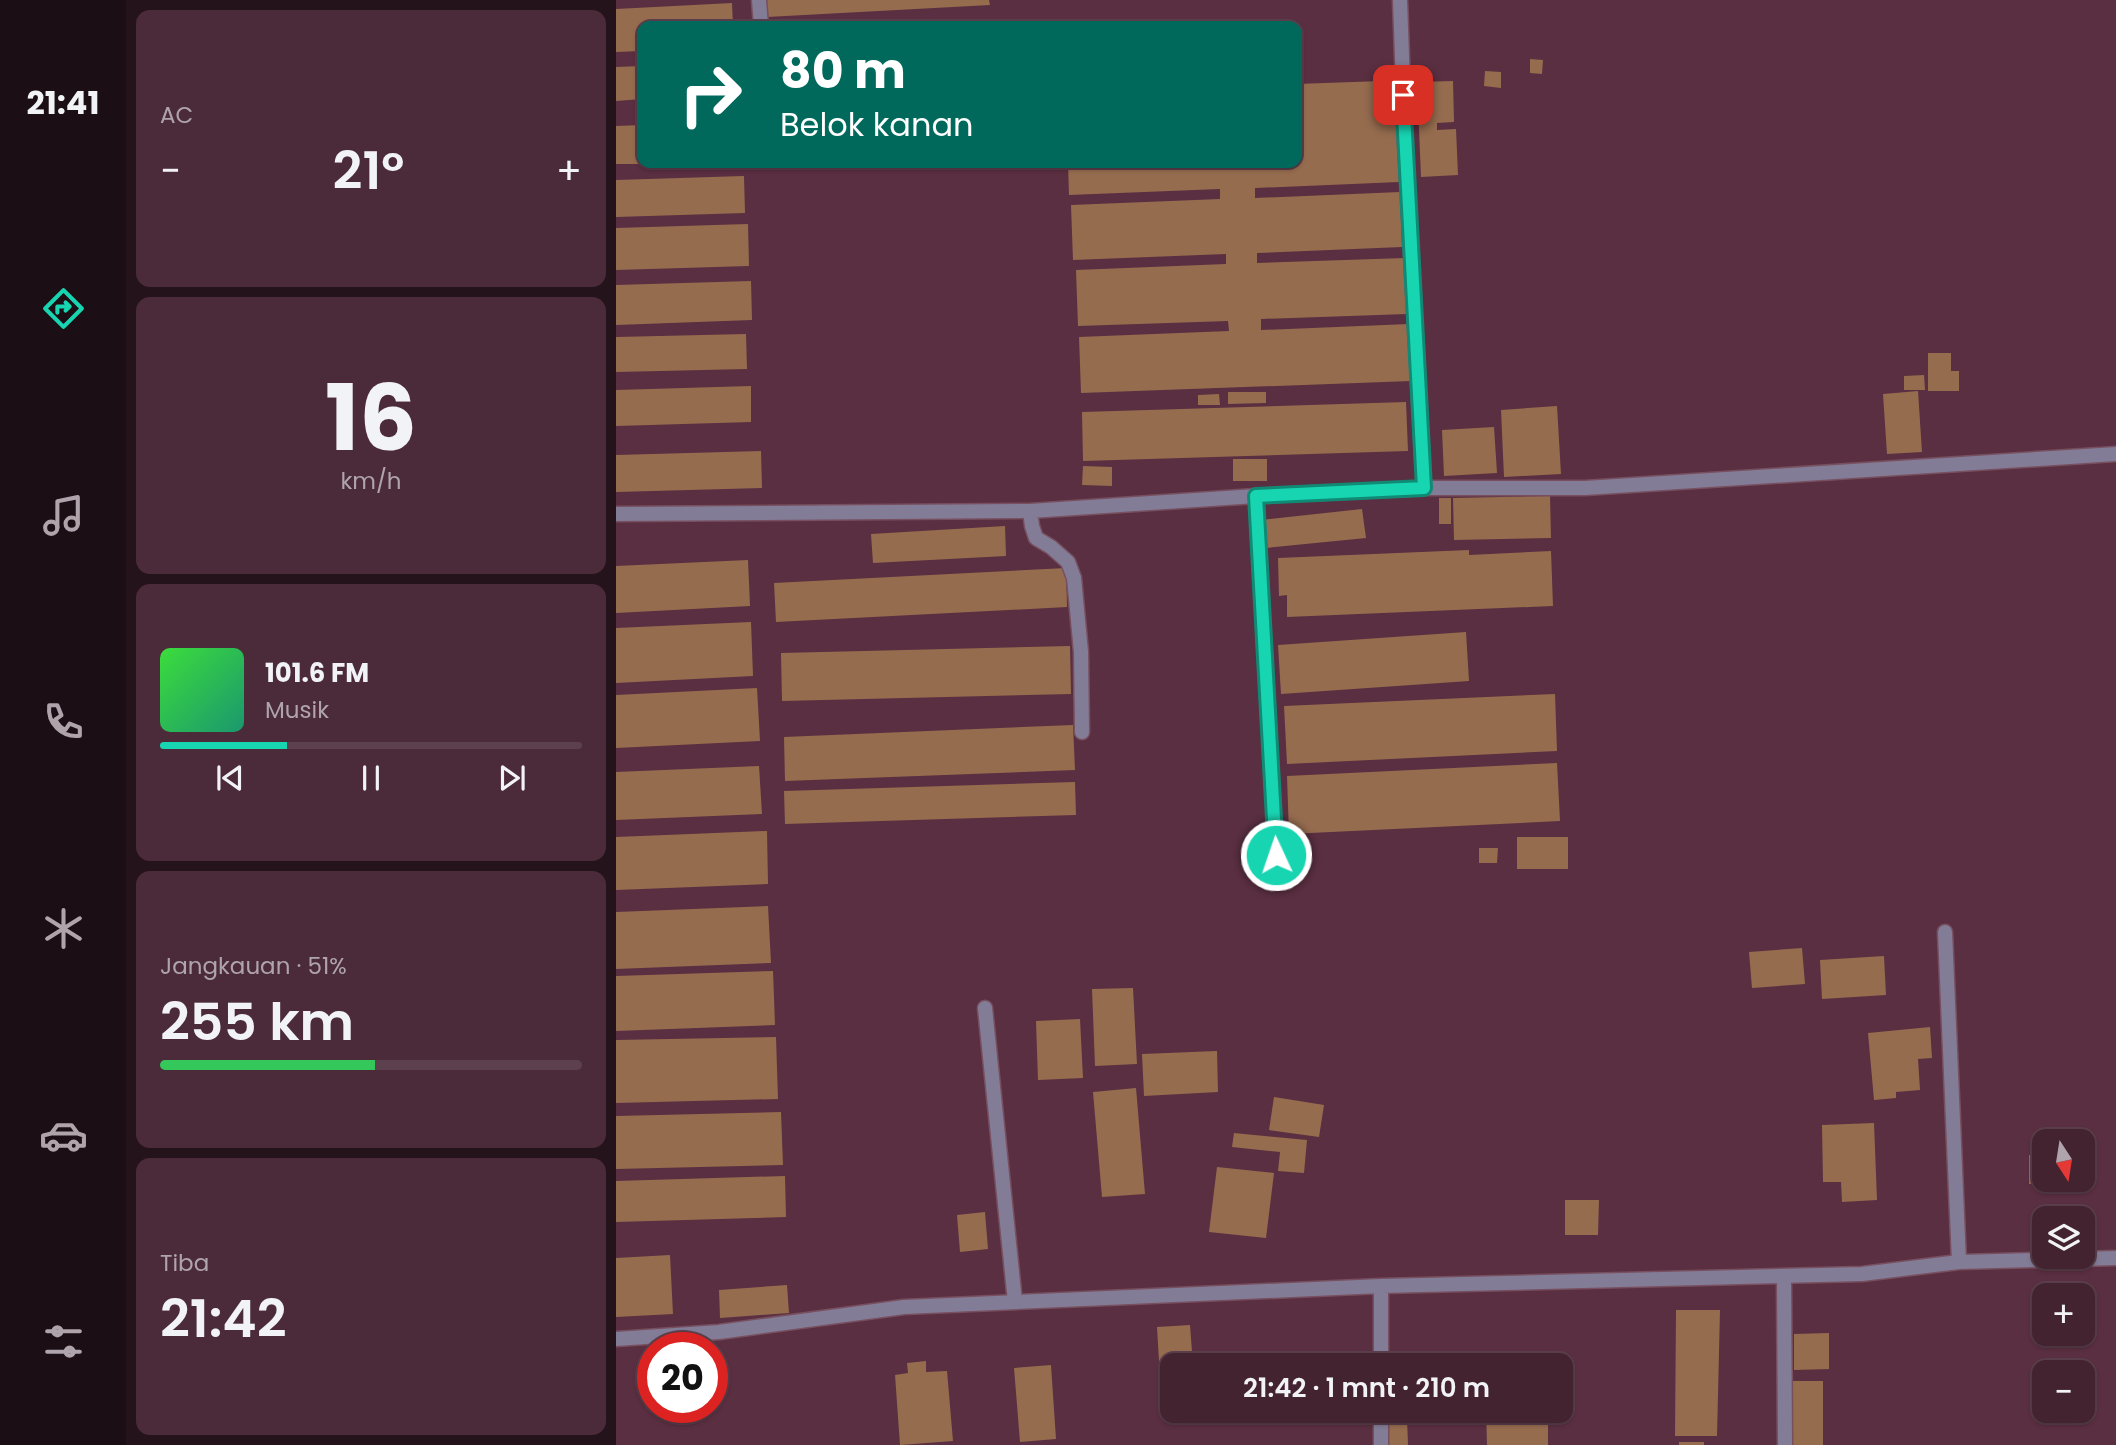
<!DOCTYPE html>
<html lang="id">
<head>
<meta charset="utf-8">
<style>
	:root { --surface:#442331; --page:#4b2b39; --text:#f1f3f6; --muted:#afa4ab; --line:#5c404d; --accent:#18d5b2 }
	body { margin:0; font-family:Poppins,sans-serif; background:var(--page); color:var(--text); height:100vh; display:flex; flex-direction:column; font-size:26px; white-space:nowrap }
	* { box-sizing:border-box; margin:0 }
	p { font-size:23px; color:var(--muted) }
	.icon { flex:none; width:38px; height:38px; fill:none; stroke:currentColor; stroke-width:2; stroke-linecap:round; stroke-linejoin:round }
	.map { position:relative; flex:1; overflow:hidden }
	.details { display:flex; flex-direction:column; gap:10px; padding:10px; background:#25131b; width:490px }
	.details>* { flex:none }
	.hud { position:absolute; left:21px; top:21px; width:665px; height:147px; border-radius:14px; box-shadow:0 2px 5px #0004,0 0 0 2px var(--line); background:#00695c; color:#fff; overflow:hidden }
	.needle { width:46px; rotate:168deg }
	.buttons { position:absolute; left:1416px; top:1129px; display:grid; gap:14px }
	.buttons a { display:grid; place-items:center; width:63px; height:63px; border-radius:14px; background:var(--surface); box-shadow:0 2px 5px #0004,0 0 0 2px var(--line); font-size:35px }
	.speed { position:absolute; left:21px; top:1332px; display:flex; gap:14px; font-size:35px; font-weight:700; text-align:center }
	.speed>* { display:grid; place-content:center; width:91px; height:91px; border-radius:50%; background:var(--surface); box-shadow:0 2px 5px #0004,0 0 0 2px var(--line); line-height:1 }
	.speed .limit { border:10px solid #d22; background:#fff; color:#111 }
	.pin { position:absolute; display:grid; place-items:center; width:60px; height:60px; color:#fff; margin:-30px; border-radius:14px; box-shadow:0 4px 10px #0006 }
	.me { position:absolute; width:77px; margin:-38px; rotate:357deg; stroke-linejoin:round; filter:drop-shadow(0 0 5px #0008) }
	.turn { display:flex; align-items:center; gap:24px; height:147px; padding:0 28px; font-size:32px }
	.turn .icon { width:91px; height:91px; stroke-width:2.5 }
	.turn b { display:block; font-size:49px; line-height:60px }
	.big { font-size:52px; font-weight:600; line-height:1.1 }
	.details .card { flex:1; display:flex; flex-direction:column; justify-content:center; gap:10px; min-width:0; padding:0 24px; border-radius:14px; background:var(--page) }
	.details .dial { align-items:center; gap:0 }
	.dial b { font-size:91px; line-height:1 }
	.song { display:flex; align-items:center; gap:21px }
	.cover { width:84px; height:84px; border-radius:10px; background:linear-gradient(135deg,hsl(120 70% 55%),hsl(160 70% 35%)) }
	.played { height:7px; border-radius:4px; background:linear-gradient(90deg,var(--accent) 30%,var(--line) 30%) }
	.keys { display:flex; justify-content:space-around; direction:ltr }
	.heat { display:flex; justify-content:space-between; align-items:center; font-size:38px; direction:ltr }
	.charge { height:10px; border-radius:5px; background:linear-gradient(90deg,#34c759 51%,var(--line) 0) }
	.trip { position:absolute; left:544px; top:1353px; width:413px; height:70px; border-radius:14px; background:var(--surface); box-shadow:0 2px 5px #0004,0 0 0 2px var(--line); font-weight:600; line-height:70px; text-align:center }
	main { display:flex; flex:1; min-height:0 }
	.dock { display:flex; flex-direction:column; width:126px; justify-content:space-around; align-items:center; background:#1b0e14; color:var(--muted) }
	.dock .icon { width:49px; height:49px }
	.dock .current { color:var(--accent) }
	.dock b { font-size:32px; color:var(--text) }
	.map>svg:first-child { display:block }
</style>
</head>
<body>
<main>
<nav class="dock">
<b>21:41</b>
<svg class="icon current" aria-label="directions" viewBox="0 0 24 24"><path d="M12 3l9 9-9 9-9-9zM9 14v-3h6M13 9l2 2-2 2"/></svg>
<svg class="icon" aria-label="music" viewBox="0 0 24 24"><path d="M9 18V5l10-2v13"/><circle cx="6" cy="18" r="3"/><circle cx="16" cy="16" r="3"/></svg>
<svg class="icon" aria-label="phone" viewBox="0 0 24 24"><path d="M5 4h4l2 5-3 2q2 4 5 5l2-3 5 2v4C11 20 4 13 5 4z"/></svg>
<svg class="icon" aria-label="climate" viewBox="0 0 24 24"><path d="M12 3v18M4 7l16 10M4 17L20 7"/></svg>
<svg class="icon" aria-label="car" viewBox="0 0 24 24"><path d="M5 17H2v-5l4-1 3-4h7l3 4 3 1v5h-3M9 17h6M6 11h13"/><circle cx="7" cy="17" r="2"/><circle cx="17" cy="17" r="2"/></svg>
<svg class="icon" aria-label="filters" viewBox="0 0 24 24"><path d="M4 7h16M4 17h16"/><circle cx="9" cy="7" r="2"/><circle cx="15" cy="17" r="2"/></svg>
</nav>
<section class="details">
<div class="card"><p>AC</p>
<div class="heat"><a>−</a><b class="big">21°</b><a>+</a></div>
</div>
<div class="card dial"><b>16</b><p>km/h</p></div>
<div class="card">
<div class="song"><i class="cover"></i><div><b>101.6 FM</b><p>Musik</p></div></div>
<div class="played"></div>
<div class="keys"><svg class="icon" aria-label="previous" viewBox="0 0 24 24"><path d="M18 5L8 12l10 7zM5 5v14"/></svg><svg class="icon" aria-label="pause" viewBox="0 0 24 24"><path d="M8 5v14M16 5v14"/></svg><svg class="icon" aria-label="next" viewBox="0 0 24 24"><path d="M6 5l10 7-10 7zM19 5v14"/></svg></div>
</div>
<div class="card"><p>Jangkauan · 51%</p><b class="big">255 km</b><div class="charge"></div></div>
<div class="card"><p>Tiba</p><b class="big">21:42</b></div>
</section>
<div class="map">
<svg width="1500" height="1445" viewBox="0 0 1500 1445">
	<rect width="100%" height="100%" fill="#5a2f41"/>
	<path fill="#966c4f" d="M151 0H373L374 5 151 17Z
		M116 3 117 26H26V51L0 52V9Z
		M379 21V26H318V24Z
		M914 59 927 60 926 74 914 73Z
		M26 66V99L0 101V67Z
		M869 71 885 72V88L868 86Z
		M765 81 767 122 781 121 783 182 639 188V198L784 192 786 247 641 253V263L789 258 791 314 645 319V330L793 324 795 381 465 393 463 337 613 331 612 321 462 326 460 270 610 264V254L457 260 455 205 604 199V189L453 195 452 163H681V84Z
		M837 81 838 122 821 123V130L840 129 842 175 805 177 801 82Z
		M26 125V164H0V126Z
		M128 176 129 213 0 217V180Z
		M132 224 133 266 0 270V228Z
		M135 281 136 320 0 325V285Z
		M130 334 131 369 0 372V337Z
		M1312 353H1335V371H1343V391H1312Z
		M1308 375 1309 390H1288V376Z
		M135 386V422L0 426V390Z
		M1302 391 1306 452 1271 454 1267 394Z
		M612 392H650V403L612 404Z
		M603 394 604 405H582V395Z
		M790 402 792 451 467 461 466 412Z
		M941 406 945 474 888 477 885 410Z
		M878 427 881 473 828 476 826 430Z
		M145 451 146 488 0 492V455Z
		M617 459H651V481H617Z
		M467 466 496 467V486L466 485Z
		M934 496 935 538 838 540 837 498Z
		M823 498H835V524H823Z
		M746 509 750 538 640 549 636 521Z
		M389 526 390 556 257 563 255 534Z
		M853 550V555L935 551 937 606 671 617V595L663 596 662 558Z
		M132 560 134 606 0 613V566Z
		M450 568 451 607 160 622 158 583Z
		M135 622 137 676 0 683V628Z
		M850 632 853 681 665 694 662 645Z
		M454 646 455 694 166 701 165 653Z
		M141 688 144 741 0 748V695Z
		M939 694 941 751 671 764 668 706Z
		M457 725 459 770 169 781 168 737Z
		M941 763 944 821 673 834 671 776Z
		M143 766 146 814 0 820V772Z
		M459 782 460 815 169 824 168 791Z
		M151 831 152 884 0 890V837Z
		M901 837H952V869H901Z
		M863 848H882L881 863H863Z
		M152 906 155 963 0 969V912Z
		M1186 948 1189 984 1136 988 1133 952Z
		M1268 956 1270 995 1206 999 1204 960Z
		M157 971 159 1025 0 1031V976Z
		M517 988 521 1064 479 1066 476 989Z
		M464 1019 467 1078 422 1080 420 1021Z
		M1314 1027 1316 1058 1302 1059 1304 1090 1280 1092V1098L1258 1100 1252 1033Z
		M160 1037 162 1099 0 1103V1040Z
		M601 1051 602 1092 528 1096 526 1054Z
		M520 1088 529 1194 486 1197 477 1092Z
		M658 1097 708 1105 703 1137 653 1130Z
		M165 1112 167 1165 0 1169V1116Z
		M1258 1123 1261 1200 1226 1202 1225 1182H1207L1206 1125Z
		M618 1133 691 1140 688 1173 662 1171 664 1152 616 1147Z
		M1413 1155H1428V1180H1449V1184H1413Z
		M601 1167 658 1173 650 1238 593 1232Z
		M169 1176 170 1217 0 1222V1181Z
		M949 1200H983L982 1235H949Z
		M369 1212 372 1249 344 1252 341 1215Z
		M54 1255 57 1314 0 1317V1258Z
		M171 1285 173 1313 104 1318 103 1290Z
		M1060 1310H1104L1101 1436H1059Z
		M574 1325 577 1365H556V1412L546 1413 541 1327Z
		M1213 1333V1369L1178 1370V1334Z
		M310 1361V1372L331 1371 337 1441 284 1445 279 1375 292 1373 291 1363Z
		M435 1365 440 1439 404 1442 398 1368Z
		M1176 1381H1207V1445H1176Z
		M870 1410H932V1445H871Z
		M791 1418 792 1445H771L770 1419Z
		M1063 1442H1088V1445H1063Z"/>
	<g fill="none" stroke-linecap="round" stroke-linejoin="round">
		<g stroke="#774f5f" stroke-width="17">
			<path id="lane" d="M143 0 145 26
				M784 0 789 142 808 488
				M640 496 660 855
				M414 511 416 526 420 538 435 547 452 562 458 578 465 652 466 732
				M0 514 414 511 640 496 808 488H969L1500 454
				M369 1008 399 1302"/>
		</g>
		<g stroke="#774f5f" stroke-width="17">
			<path id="street" d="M1329 932 1343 1262
				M1168 1277 1169 1445
				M0 1339 103 1332 288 1307 765 1286 1246 1274 1343 1262 1500 1258
				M765 1365V1286
				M765 1445V1410"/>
		</g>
		<use href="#lane" stroke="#827c97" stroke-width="14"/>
		<use href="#street" stroke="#827c97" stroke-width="14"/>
	</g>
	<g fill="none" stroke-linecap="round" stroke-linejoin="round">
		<g stroke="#108a74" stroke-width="18">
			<path id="route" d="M660 855 640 496 808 488 787 95"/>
		</g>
		<use href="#route" stroke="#18d5b2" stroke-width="12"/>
	</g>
</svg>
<div class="buttons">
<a><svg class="needle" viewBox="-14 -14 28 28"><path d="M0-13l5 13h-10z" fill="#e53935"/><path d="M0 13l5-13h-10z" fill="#afa4ab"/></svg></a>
<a><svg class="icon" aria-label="layers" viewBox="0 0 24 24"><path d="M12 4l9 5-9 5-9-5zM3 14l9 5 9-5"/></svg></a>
<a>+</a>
<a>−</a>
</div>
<div class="speed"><div class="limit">20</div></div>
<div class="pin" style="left:787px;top:95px;background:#d93025"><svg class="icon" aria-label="arrive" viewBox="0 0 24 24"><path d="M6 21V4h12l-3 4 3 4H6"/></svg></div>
<svg class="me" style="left:660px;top:855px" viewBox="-20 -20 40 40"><circle r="17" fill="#18d5b2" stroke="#fff" stroke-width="3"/><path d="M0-11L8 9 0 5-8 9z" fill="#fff"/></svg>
<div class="trip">21:42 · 1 mnt · 210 m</div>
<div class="hud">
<div class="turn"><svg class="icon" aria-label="right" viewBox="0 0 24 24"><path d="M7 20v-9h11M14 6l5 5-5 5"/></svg><div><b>80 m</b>Belok kanan</div></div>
</div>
</div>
</main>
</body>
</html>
